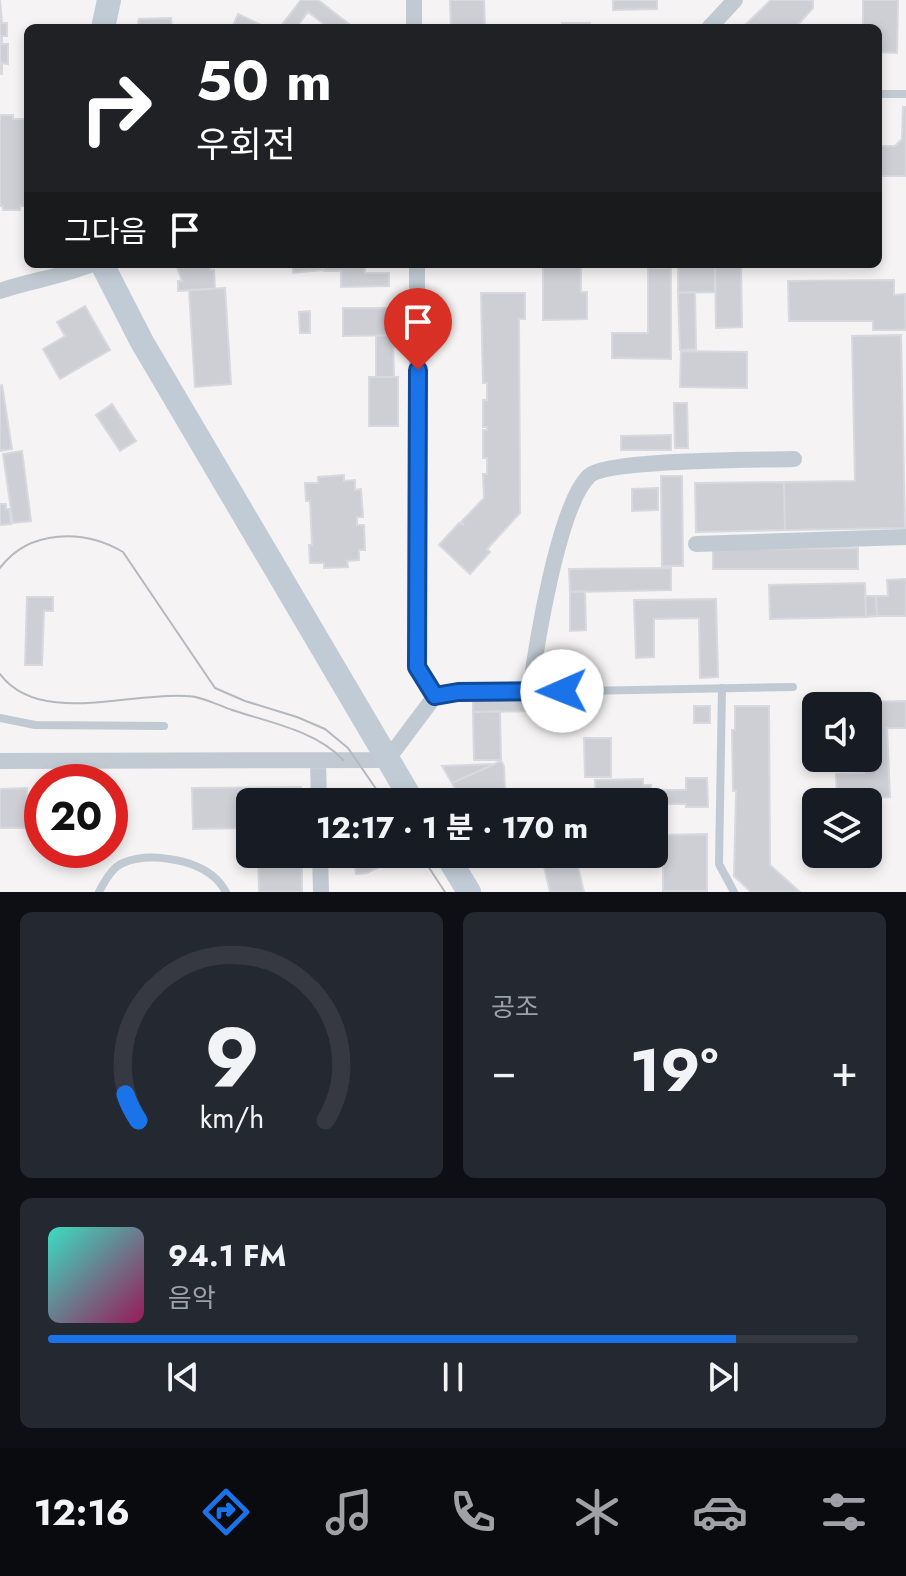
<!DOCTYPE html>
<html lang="ko">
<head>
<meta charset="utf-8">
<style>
	:root { --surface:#171b24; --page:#242831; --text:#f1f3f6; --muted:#9ea1a6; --line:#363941; --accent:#1a73e8 }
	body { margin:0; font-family:Jost,"Noto Sans KR",sans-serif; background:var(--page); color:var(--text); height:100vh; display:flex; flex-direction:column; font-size:30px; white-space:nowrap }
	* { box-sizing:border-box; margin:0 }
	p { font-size:26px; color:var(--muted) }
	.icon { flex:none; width:44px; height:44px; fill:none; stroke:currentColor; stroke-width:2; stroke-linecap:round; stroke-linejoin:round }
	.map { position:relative; height:892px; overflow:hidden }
	.sheet { display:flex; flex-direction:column; gap:20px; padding:20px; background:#0d0f14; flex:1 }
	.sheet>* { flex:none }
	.top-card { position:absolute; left:24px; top:24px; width:858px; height:244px; border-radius:12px; box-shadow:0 4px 12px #0003; background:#202124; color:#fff; overflow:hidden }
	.controls { position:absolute; left:802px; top:692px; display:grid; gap:16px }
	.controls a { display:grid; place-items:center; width:80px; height:80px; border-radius:12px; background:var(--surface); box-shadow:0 4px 12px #0003; font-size:40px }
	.speed { position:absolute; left:24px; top:764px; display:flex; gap:16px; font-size:40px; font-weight:700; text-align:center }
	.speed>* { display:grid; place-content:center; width:104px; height:104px; border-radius:50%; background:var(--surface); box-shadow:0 4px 12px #0003; line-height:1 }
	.speed .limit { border:12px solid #d22; background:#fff; color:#111 }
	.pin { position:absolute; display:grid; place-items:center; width:68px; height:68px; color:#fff; margin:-82px -34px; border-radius:50% 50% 50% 0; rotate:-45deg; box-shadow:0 0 8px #0007 }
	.pin .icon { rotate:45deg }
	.me { position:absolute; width:88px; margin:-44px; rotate:269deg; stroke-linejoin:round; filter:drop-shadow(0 0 6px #0008) }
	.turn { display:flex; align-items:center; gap:28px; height:168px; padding:0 40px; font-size:36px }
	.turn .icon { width:104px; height:104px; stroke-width:2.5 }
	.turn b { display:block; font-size:56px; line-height:68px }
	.then { display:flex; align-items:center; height:76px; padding:0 40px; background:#0003; gap:16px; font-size:30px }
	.big { font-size:60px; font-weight:700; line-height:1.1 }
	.sheet .tile { flex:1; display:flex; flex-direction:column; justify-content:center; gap:12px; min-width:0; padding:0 28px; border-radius:12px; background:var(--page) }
	.sheet .dial { align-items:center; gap:0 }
	.dial svg { height:208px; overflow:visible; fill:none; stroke:var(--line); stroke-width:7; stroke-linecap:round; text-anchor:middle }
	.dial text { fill:var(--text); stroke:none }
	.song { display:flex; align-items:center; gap:24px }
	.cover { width:96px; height:96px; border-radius:12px; background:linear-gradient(135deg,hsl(170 70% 55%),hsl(330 70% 35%)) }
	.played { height:8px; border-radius:4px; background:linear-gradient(90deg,var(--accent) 85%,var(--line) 85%) }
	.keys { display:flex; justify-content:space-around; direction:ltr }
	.heat { display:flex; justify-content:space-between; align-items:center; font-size:44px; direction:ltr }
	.sheet .tiles { flex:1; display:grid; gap:20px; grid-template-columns:1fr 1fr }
	.tile:last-child { grid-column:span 2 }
	.trip { position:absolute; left:236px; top:788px; width:432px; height:80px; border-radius:12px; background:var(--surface); box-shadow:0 4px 12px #0003; font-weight:700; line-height:80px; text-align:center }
	.menu { display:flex; height:128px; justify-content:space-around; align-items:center; background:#090b0e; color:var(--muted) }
	.menu .icon { width:56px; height:56px }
	.menu .active { color:var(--accent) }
	.menu b { font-size:36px; color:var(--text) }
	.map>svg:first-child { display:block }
</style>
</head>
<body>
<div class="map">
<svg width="906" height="892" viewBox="0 0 906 892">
	<rect width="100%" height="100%" fill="#f5f3f3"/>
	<path fill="#cdcfd5" stroke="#d7d9de" stroke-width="2" d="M0 0 2 23H7V36H2V44H8V64L2 63V74H0Z
		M301 0H318L354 28H329L308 12 296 28H283L281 26Z
		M450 0H484L485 28H451Z
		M613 0H657V9L613 10Z
		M771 0H813V8L795 28H742Z
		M863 0H898L897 53 878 52V28H863Z
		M238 14 267 28H232Z
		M171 18 172 28H137L139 19Z
		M562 23H590V28H563Z
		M903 107H906V176H878V146H895L902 139Z
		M0 115H13V119H28V206H20V210H3V206H0Z
		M176 264H210V270H214L215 289 178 291V281H182Z
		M293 264H322V270L293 273Z
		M324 264H365V273H389V286L341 287V271H324Z
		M543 264H581V292H587V319L543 320Z
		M715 264H741L742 327 716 328Z
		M715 266V292L678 293V267Z
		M648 268H671V359L612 358V333H648Z
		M894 280V295L905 294 906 330H873V321H789L788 281Z
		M225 288 231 384 195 387 189 290Z
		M695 292 696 349 680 350 678 293Z
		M481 293H525V319H519L520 513 487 549 490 552 470 574 439 545 459 523 464 525 461 522 484 498 483 474H487V458H483V430H487V427H483V400H487V383H483Z
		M85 306 110 350 60 379 43 349 65 336 57 322Z
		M343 308H389V324H397V335L343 336Z
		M310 311V333H300L299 312Z
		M393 335 394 377H376V336Z
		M901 335 905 528 785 530 784 482 855 481 852 336Z
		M681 351 747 352V388L680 387Z
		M369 377H398V426H369Z
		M2 385 12 449 0 451V386Z
		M674 403H687L688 448H675Z
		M112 404 136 441 120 451 96 415Z
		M671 435V450H621V436Z
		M22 451 31 521 13 523 3 454Z
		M344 475V481L355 480V490L361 489 363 517H357V525H364L365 550H359V560L347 561 348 567 324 568V563H310L309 545H312L310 501H306L305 483H318V477Z
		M661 476H682L683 566H662Z
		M784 482 785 530 696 532 695 483Z
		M658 488V510L632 511V489Z
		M0 504H6V509H9L11 524 0 525Z
		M858 548V569H713V549Z
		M671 568V590L570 592 569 569Z
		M906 579V616H877L876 596H888L887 580Z
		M865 583 866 617 770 619 769 585Z
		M585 591 586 630 570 631V592Z
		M865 596H876L877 616 866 617Z
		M27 597H53V611H44L42 665H25Z
		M716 599 718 677 700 678 699 618 654 619V657L636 658 634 600Z
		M534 700 535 711 473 712V701Z
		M906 701V728H887L890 797 837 799 836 774 864 773V758H868V706H862V702Z
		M694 706H710V723H694Z
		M735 706H769L770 865 800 892H751L734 876 736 791H733L732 730H735Z
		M500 711 501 760H474L473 712Z
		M584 738H611V777H585Z
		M501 761 504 766 505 790 484 802H462L452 783Z
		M495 764 452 783 442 766Z
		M686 778H707L708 807H686V804H654V802H596L595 780 643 779V785H651V790H686Z
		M301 787V802H250V828L193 829 192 788Z
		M27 788V828H0V789Z
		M582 791V802H505L504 793Z
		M654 812H662V834L654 835Z
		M707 834V891H663V835Z
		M258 854H302V892H259Z
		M353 854H374L381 866 367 873 356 874Z
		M541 854H575L584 892H550Z"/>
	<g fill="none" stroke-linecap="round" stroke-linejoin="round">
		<path stroke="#c1cad2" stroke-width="8" d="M878 94H906
			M722 688 719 864 734 892
			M531 692 793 687
			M0 718 35 725 164 726
			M99 892C104 882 112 867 123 863 149 852 193 859 214 877 219 881 223 887 226 892"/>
		<path stroke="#c1cad2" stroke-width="16" d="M414 0V28
			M709 28 735 0
			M417 264V667L435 696
			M0 291C31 280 62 277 92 264
			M696 544 906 537
			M0 761 387 760 435 696 458 692H530C536 647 558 506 589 476 606 459 762 460 794 459
			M318 761 319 802
			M320 854 321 892"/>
		<path stroke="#c1cbd6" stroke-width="24" d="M103 28 109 0
			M102 264 142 342 413 802
			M446 854 469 892"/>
		<path stroke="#b5b8bd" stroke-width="2" d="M0 568C29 529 84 529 123 552L215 688 245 701 297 717 325 729 348 748 385 802
			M0 674C39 726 129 692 186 696 201 696 218 705 232 710 268 722 317 731 343 760
			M420 854 445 892"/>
	</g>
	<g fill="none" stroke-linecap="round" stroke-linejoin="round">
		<g stroke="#114b97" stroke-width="20">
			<path id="route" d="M418 370 417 667 435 696 458 692 562 691"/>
		</g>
		<use href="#route" stroke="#1a73e8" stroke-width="14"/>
	</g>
</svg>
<div class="controls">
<a><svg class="icon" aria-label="sound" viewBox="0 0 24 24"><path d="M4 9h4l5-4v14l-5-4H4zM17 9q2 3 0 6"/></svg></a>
<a><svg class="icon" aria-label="layers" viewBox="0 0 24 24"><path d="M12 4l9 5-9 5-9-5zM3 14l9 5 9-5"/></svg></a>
</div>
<div class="speed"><div class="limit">20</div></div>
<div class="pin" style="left:418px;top:370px;background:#d93025"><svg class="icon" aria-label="arrive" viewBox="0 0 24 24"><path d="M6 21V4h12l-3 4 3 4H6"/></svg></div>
<svg class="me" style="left:562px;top:691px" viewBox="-20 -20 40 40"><circle r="19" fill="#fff"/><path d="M0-13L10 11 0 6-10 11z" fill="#1a73e8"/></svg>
<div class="trip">12:17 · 1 분 · 170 m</div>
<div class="top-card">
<div class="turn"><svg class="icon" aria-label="right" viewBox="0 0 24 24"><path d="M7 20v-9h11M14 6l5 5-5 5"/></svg><div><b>50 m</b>우회전</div></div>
<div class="then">그다음<svg class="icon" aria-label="arrive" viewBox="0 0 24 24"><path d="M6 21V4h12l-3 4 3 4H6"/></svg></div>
</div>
</div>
<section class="sheet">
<div class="tiles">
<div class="tile dial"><svg viewBox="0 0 100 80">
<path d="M14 69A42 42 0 1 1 86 69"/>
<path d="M14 69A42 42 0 0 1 9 59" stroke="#1a73e8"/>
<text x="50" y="56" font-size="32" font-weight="700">9</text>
<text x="50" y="72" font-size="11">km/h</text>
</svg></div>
<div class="tile"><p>공조</p>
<div class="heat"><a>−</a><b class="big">19°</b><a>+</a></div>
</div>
<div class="tile">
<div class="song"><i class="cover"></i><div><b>94.1 FM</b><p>음악</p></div></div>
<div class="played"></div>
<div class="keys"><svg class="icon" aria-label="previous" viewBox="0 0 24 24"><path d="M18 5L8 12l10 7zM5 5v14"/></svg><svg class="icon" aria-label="pause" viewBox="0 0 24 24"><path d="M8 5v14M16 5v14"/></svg><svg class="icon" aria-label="next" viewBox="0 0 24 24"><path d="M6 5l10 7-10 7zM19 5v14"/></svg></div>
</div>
</div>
</section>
<nav class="menu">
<b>12:16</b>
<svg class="icon active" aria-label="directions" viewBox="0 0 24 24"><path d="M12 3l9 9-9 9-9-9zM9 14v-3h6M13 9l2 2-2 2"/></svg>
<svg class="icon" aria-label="music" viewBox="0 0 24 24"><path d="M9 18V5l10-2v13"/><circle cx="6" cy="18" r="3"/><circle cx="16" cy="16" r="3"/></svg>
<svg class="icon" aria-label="phone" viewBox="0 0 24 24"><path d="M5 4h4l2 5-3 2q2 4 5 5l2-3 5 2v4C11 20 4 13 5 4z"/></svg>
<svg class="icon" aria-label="climate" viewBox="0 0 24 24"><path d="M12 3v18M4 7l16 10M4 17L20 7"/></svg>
<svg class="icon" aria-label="car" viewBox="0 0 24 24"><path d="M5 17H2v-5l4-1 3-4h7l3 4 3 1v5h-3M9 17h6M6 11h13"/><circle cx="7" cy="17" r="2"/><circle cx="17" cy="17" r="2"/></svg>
<svg class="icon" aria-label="filters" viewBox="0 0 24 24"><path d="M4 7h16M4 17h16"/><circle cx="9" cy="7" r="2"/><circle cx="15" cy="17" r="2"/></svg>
</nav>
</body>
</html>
